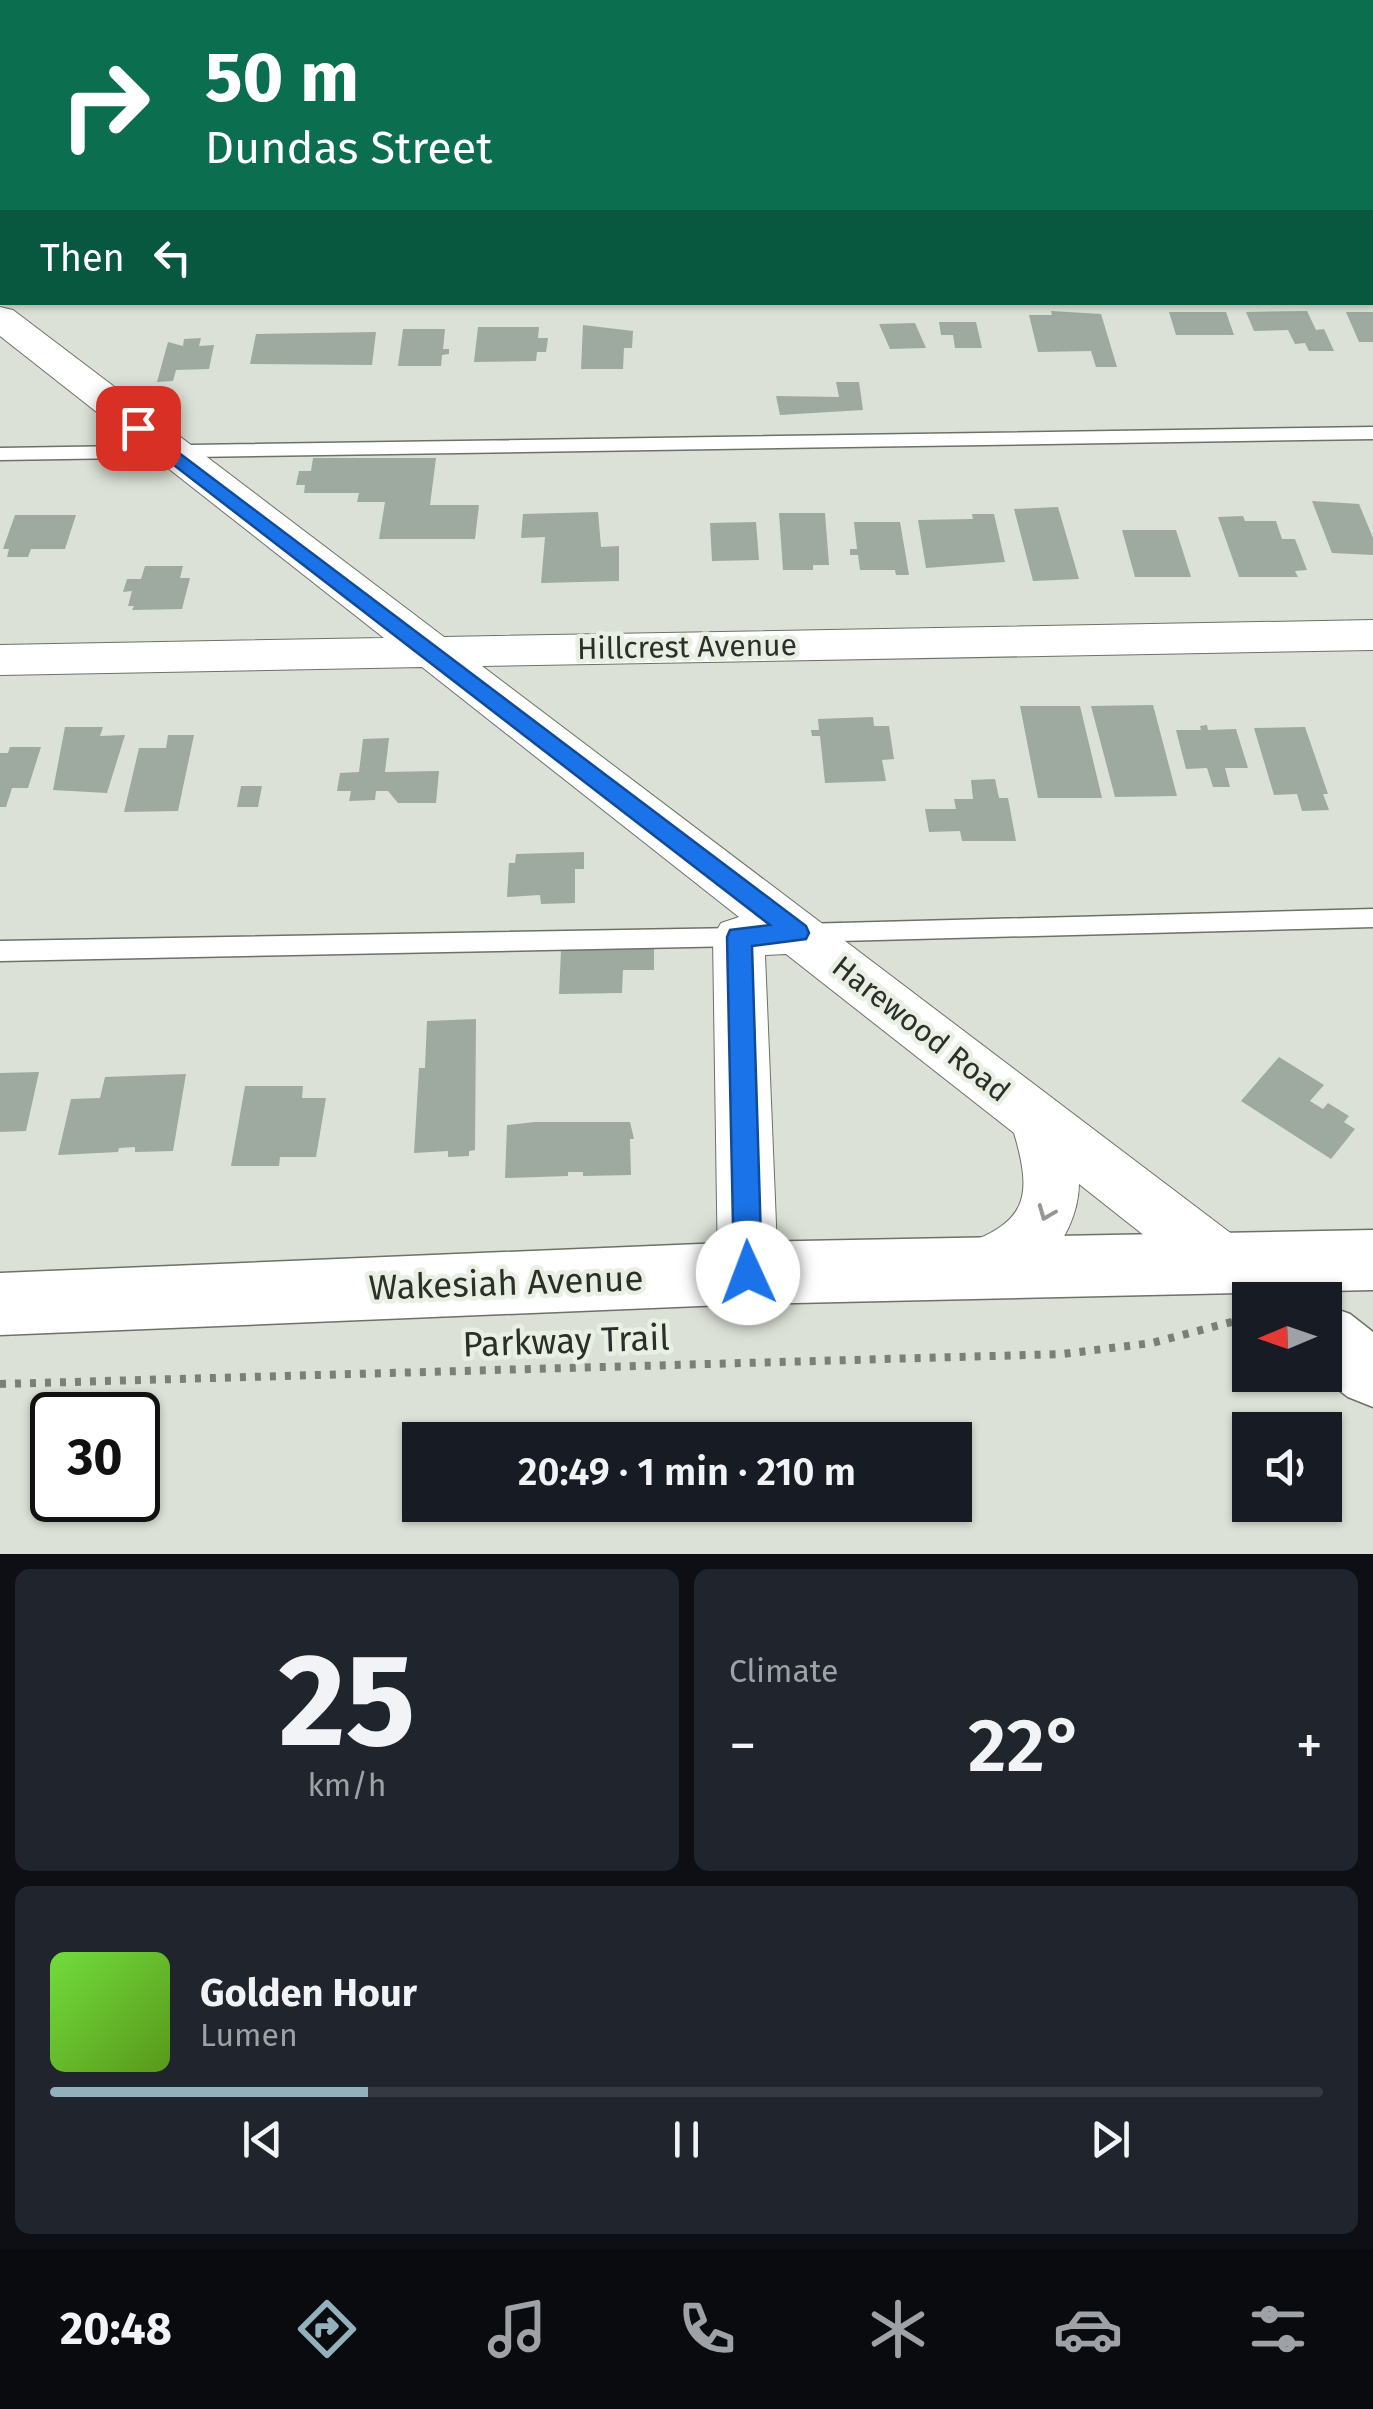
<!DOCTYPE html>
<html lang="en">
<head>
<meta charset="utf-8">
<style>
	:root { --surface:#171b24; --page:#20242c; --text:#f1f3f6; --muted:#9ea1a6; --line:#363941; --accent:#93b1bc }
	body { margin:0; font-family:"Fira Sans",sans-serif; background:var(--page); color:var(--text); height:100vh; display:flex; flex-direction:column; font-size:38px; white-space:nowrap }
	* { box-sizing:border-box; margin:0 }
	p { font-size:32px; color:var(--muted) }
	.icon { flex:none; width:55px; height:55px; fill:none; stroke:currentColor; stroke-width:2; stroke-linecap:round; stroke-linejoin:round }
	.map { position:relative; height:1554px; overflow:hidden }
	.panel { display:flex; flex-direction:column; gap:15px; padding:15px; background:#0d0f14; flex:1 }
	.panel>* { flex:none }
	.hud { position:absolute; left:0px; top:0px; width:1375px; height:305px; box-shadow:0 2px 8px #0004; background:#0b6e4f; color:#fff; overflow:hidden }
	.needle { width:65px; rotate:268deg }
	.fabs { position:absolute; left:1232px; top:1282px; display:grid; gap:20px }
	.fabs a { display:grid; place-items:center; width:110px; height:110px; border-radius:0px; background:var(--surface); box-shadow:0 2px 8px #0004; font-size:50px }
	.speed { position:absolute; left:30px; top:1392px; display:flex; gap:20px; font-size:50px; font-weight:700; text-align:center }
	.speed>* { display:grid; place-content:center; width:130px; height:130px; border-radius:50%; background:var(--surface); box-shadow:0 2px 8px #0004; line-height:1 }
	.speed .limit { border:5px solid #111; border-radius:15px; background:#fff; color:#111 }
	.pin { position:absolute; display:grid; place-items:center; width:85px; height:85px; color:#fff; margin:-42px; border-radius:20px; box-shadow:0 5px 15px #0006 }
	.me { position:absolute; width:110px; margin:-55px; rotate:358deg; stroke-linejoin:round; filter:drop-shadow(0 0 8px #0008) }
	.turn { display:flex; align-items:center; gap:35px; height:210px; padding:0 40px; font-size:45px }
	.turn .icon { width:130px; height:130px; stroke-width:2.5 }
	.turn b { display:block; font-size:70px; line-height:85px }
	.then { display:flex; align-items:center; height:95px; padding:0 40px; background:#0003; gap:20px; font-size:38px }
	.big { font-size:75px; font-weight:600; line-height:1.1 }
	.panel .card { flex:1; display:flex; flex-direction:column; justify-content:center; gap:15px; min-width:0; padding:0 35px; border-radius:15px; background:var(--page) }
	.panel .dial { align-items:center; gap:0 }
	.dial b { font-size:130px; line-height:1 }
	.song { display:flex; align-items:center; gap:30px }
	.cover { width:120px; height:120px; border-radius:15px; background:linear-gradient(135deg,hsl(100 70% 55%),hsl(90 70% 35%)) }
	.played { height:10px; border-radius:5px; background:linear-gradient(90deg,var(--accent) 25%,var(--line) 25%) }
	.keys { display:flex; justify-content:space-around; direction:ltr }
	.heat { display:flex; justify-content:space-between; align-items:center; font-size:55px; direction:ltr }
	.panel .tiles { flex:1; display:grid; gap:15px; grid-template-columns:1fr 1fr }
	.card:last-child { grid-column:span 2 }
	.trip { position:absolute; left:402px; top:1422px; width:570px; height:100px; border-radius:0px; background:var(--surface); box-shadow:0 2px 8px #0004; font-weight:600; line-height:100px; text-align:center }
	.dock { display:flex; height:160px; justify-content:space-around; align-items:center; background:#090b0e; color:var(--muted) }
	.dock .icon { width:70px; height:70px }
	.dock .active { color:var(--accent) }
	.dock b { font-size:45px; color:var(--text) }
	.map>svg:first-child { display:block }
</style>
</head>
<body>
<div class="map">
<svg width="1373" height="1554" viewBox="0 0 1373 1554">
	<rect width="100%" height="100%" fill="#dbe1d6"/>
	<path fill="#9ea9a0" d="M1051 311 1101 314 1117 367H1096L1091 351 1038 352 1029 315H1052Z
		M1307 311 1316 330 1324 329 1334 351H1309L1305 343 1295 344 1288 330 1254 331 1246 312Z
		M1169 312H1226L1234 335H1176Z
		M1346 312H1373V342H1359Z
		M939 322H976L982 348H955L953 335H941Z
		M915 323 926 348 890 349 879 324Z
		M583 325 633 331 632 348H624L623 369H581Z
		M478 327H539L538 338H548L546 352H537L536 361 474 362Z
		M403 329H445L443 349H449V354L442 355 441 366H398Z
		M376 332 372 365 250 364 256 334Z
		M201 338 199 346 214 345 209 369 176 370 173 381 157 382 168 342 183 346 184 339Z
		M836 382H859L863 410 780 415 776 396 839 397Z
		M313 458H436L430 505H479L475 539H379L385 502H357L359 493H304L305 485H296L299 471H311Z
		M1312 501 1359 504 1373 538V555L1332 553Z
		M1058 507 1079 579 1033 581 1014 509Z
		M598 512 601 547 619 546V581L541 583 545 537 521 538 523 514Z
		M779 513H825L829 565H813V570H783Z
		M972 514H994L1005 562 926 568 918 520 973 519Z
		M15 515H76L65 549H31L28 557H7L9 549H3Z
		M1243 516 1245 521H1276L1282 539H1295L1307 570 1295 571 1298 577H1239L1218 517Z
		M756 522 759 560 712 561 710 523Z
		M854 522H900L909 575H896L895 570H860L858 555H850V549H857Z
		M1122 530H1176L1191 577H1135Z
		M145 566H183L180 578H190L182 609 132 610 134 606H128L132 591 123 592 127 579H141Z
		M1153 705 1177 796 1115 797 1091 706Z
		M1020 706H1080L1102 798H1038Z
		M873 717 874 726H889L894 759 882 760 886 781 825 783 820 736H812L811 730H819L818 719Z
		M1207 725 1208 730 1236 729 1248 768H1225L1230 787H1213L1207 768 1186 769 1176 730H1201L1200 726Z
		M65 727H103L100 736 125 735 107 793 53 790Z
		M1305 727 1328 794H1323L1329 810 1302 811 1297 794 1274 795 1254 728Z
		M168 735H194L178 811 124 812 139 748H166Z
		M389 738 385 772 439 771 436 803H398L388 791H376L375 800 349 801 351 791H337L340 773 359 772 363 739Z
		M10 747H41L28 788H12L6 807H0V753H8Z
		M995 779 999 798H1008L1016 841H962L960 831 929 832 925 809H956L954 799H973L971 780Z
		M241 786H262L258 807H237Z
		M584 852V869H575V903L541 904 540 895 507 897 509 863H515L516 854Z
		M654 940V970H623L622 993 559 994 561 951 583 950V941Z
		M476 1019 475 1150 469 1151V1156L448 1157V1151L414 1153 419 1068H425L427 1021Z
		M1279 1057 1324 1085 1310 1101 1323 1109 1328 1103 1349 1116 1344 1122 1355 1129 1331 1159 1241 1101Z
		M39 1072 26 1131 0 1132V1073Z
		M186 1074 173 1151 135 1152V1147L119 1148 118 1152 58 1155 71 1099 100 1098 105 1077Z
		M245 1086H303L302 1098H326L316 1157H280L279 1166H231Z
		M535 1122H630L634 1139H630L631 1175 583 1176V1172H568V1176L505 1178 507 1125Z"/>
	<g fill="none" stroke-linecap="round" stroke-linejoin="round">
		<g stroke="#6d7268" stroke-width="3">
			<path id="service" d="M1373 427V439L0 460V448Z
				M1373 909V927L802 942 793 940 790 933 793 926 802 924Z
				M739 928 748 930 751 937 748 944 739 946 0 961V941Z"/>
		</g>
		<g stroke="#6d7268" stroke-width="2">
			<path id="minor" d="M687 0H717V2H688Z
				M1190 0H1224L1225 1 1189 2Z
				M1372 255H1373V277H1372Z
				M0 307 13 310 444 637 1373 620V650L482 666 1245 1244 1253 1263 1245 1282 1224 1289 1203 1282 1079 1184C1078 1243 1021 1306 960 1284L952 1265 960 1246C1025 1223 1034 1200 1014 1133L786 954 765 955 778 1273 769 1292 748 1299 727 1292 718 1273 713 937 721 923 739 917 422 667 0 675V645L384 638 0 336Z"/>
		</g>
		<g stroke="#6d7268" stroke-width="3">
			<path id="tertiary" d="M1373 1230V1290L748 1304 0 1335V1273L748 1242Z
				M1325 1305 1350 1314 1373 1332V1407L1348 1397 1319 1375H1325Z"/>
		</g>
		<path stroke="#7b7f78" stroke-width="5" stroke-dasharray="4 5" stroke-linecap="butt" d="M233 0 244 2"/>
		<path stroke="#7b7f78" stroke-width="8" stroke-dasharray="6 9" stroke-linecap="butt" d="M0 1384 1063 1354 1152 1343 1239 1320"/>
		<use href="#service" fill="#fff" fill-rule="evenodd"/>
		<use href="#minor" fill="#fff" fill-rule="evenodd"/>
		<use href="#tertiary" fill="#fff" fill-rule="evenodd"/>
	</g>
	<defs><path id="oneway-chevron" d="M-2-3.5L2.5 0L-2 3.5" fill="none" stroke-width="1.6" stroke-linecap="round" stroke-linejoin="round" transform="scale(2.5)"/></defs>
	<use stroke="#969694" href="#oneway-chevron" transform="translate(1046 1213) rotate(112)"/>
	<path fill="#1a73e8" stroke="#114b97" stroke-width="2.5" d="M138 422 806 926 809 933 806 939 752 946 762 1273 758 1282 748 1286 738 1282 734 1273 727 937 730 930 770 925 131 432V424Z"/>
	<g text-anchor="middle" dominant-baseline="central" stroke-width="9" stroke-linejoin="round" paint-order="stroke">
		<g font-size="30" fill="#2c2e2a" stroke="#e8efe3">
			<text transform="translate(687 647) rotate(-1)">Hillcrest Avenue</text>
			<text transform="translate(921 1029) rotate(38)">Harewood Road</text>
		</g>
		<g font-size="35" fill="#2c2e2a" stroke="#e8efe3">
			<text transform="translate(506 1283) rotate(-2)">Wakesiah Avenue</text>
			<text transform="translate(566 1341) rotate(-2)">Parkway Trail</text>
		</g>
	</g>
</svg>
<div class="fabs">
<a><svg class="needle" viewBox="-14 -14 28 28"><path d="M0-13l5 13h-10z" fill="#e53935"/><path d="M0 13l5-13h-10z" fill="#9ea1a6"/></svg></a>
<a><svg class="icon" aria-label="sound" viewBox="0 0 24 24"><path d="M4 9h4l5-4v14l-5-4H4zM17 9q2 3 0 6"/></svg></a>
</div>
<div class="speed"><div class="limit">30</div></div>
<div class="pin" style="left:138px;top:428px;background:#d93025"><svg class="icon" aria-label="arrive" viewBox="0 0 24 24"><path d="M6 21V4h12l-3 4 3 4H6"/></svg></div>
<svg class="me" style="left:748px;top:1273px" viewBox="-20 -20 40 40"><circle r="19" fill="#fff"/><path d="M0-13L10 11 0 6-10 11z" fill="#1a73e8"/></svg>
<div class="trip">20:49 · 1 min · 210 m</div>
<div class="hud">
<div class="turn"><svg class="icon" aria-label="right" viewBox="0 0 24 24"><path d="M7 20v-9h11M14 6l5 5-5 5"/></svg><div><b>50 m</b>Dundas Street</div></div>
<div class="then">Then<svg class="icon" aria-label="left" viewBox="0 0 24 24"><path d="M17 20v-9H6M10 6l-5 5 5 5"/></svg></div>
</div>
</div>
<section class="panel">
<div class="tiles">
<div class="card dial"><b>25</b><p>km/h</p></div>
<div class="card"><p>Climate</p>
<div class="heat"><a>−</a><b class="big">22°</b><a>+</a></div>
</div>
<div class="card">
<div class="song"><i class="cover"></i><div><b>Golden Hour</b><p>Lumen</p></div></div>
<div class="played"></div>
<div class="keys"><svg class="icon" aria-label="previous" viewBox="0 0 24 24"><path d="M18 5L8 12l10 7zM5 5v14"/></svg><svg class="icon" aria-label="pause" viewBox="0 0 24 24"><path d="M8 5v14M16 5v14"/></svg><svg class="icon" aria-label="next" viewBox="0 0 24 24"><path d="M6 5l10 7-10 7zM19 5v14"/></svg></div>
</div>
</div>
</section>
<nav class="dock">
<b>20:48</b>
<svg class="icon active" aria-label="directions" viewBox="0 0 24 24"><path d="M12 3l9 9-9 9-9-9zM9 14v-3h6M13 9l2 2-2 2"/></svg>
<svg class="icon" aria-label="music" viewBox="0 0 24 24"><path d="M9 18V5l10-2v13"/><circle cx="6" cy="18" r="3"/><circle cx="16" cy="16" r="3"/></svg>
<svg class="icon" aria-label="phone" viewBox="0 0 24 24"><path d="M5 4h4l2 5-3 2q2 4 5 5l2-3 5 2v4C11 20 4 13 5 4z"/></svg>
<svg class="icon" aria-label="climate" viewBox="0 0 24 24"><path d="M12 3v18M4 7l16 10M4 17L20 7"/></svg>
<svg class="icon" aria-label="car" viewBox="0 0 24 24"><path d="M5 17H2v-5l4-1 3-4h7l3 4 3 1v5h-3M9 17h6M6 11h13"/><circle cx="7" cy="17" r="2"/><circle cx="17" cy="17" r="2"/></svg>
<svg class="icon" aria-label="filters" viewBox="0 0 24 24"><path d="M4 7h16M4 17h16"/><circle cx="9" cy="7" r="2"/><circle cx="15" cy="17" r="2"/></svg>
</nav>
</body>
</html>
